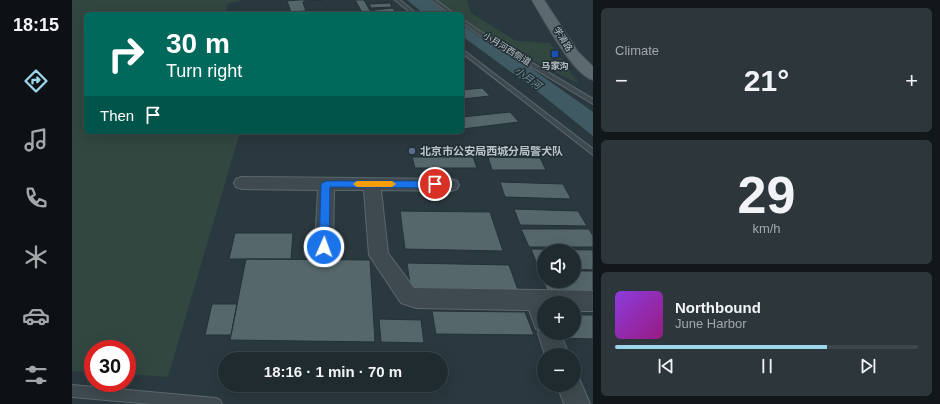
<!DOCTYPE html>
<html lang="en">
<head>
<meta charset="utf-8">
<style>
	:root { --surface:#202b2f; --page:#2d373b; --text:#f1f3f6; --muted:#a2a7aa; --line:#3d474b; --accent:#9dd5ec }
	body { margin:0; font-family:Helvetica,"Noto Sans SC",sans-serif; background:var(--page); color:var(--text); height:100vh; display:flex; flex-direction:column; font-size:15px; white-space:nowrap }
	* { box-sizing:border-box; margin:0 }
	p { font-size:13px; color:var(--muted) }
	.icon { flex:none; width:22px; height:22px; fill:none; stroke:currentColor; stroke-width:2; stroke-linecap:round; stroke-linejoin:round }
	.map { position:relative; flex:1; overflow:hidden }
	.sheet { display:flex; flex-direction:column; gap:8px; padding:8px; background:#12181a; width:347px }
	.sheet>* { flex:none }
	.banner { position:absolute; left:12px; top:12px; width:380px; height:122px; border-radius:6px; box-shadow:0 4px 16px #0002,0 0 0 1px var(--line); background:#00695c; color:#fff; overflow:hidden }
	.controls { position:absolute; left:465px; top:244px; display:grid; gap:8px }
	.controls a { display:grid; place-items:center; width:44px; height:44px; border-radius:50%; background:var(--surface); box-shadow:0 4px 16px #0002,0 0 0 1px var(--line); font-size:20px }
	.speed { position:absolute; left:12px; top:340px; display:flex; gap:8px; font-size:20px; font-weight:700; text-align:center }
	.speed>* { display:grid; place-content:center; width:52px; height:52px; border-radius:50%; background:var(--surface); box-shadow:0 4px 16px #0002,0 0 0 1px var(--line); line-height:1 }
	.speed .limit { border:6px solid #d22; background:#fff; color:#111 }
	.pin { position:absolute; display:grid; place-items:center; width:34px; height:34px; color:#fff; margin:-17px; border:2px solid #fff; border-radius:50%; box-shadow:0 1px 4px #0007 }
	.me { position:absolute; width:44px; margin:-22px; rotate:2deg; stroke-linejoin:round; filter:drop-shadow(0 0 3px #0008) }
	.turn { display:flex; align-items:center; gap:14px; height:84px; padding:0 16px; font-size:18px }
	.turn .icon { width:52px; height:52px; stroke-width:2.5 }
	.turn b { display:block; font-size:28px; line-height:34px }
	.then { display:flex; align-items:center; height:38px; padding:0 16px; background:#0003; gap:8px; font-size:15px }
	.big { font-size:30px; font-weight:600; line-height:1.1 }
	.sheet .tile { flex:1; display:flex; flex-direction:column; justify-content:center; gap:6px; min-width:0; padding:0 14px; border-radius:6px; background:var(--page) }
	.sheet .dial { align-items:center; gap:0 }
	.dial b { font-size:52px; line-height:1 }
	.song { display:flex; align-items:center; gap:12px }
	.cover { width:48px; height:48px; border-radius:6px; background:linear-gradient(135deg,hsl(270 70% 55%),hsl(310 70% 35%)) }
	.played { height:4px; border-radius:2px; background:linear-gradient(90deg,var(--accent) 70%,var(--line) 70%) }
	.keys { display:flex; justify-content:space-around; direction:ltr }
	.heat { display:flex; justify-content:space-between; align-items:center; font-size:22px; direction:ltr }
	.trip { position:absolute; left:146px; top:352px; width:230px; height:40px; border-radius:20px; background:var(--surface); box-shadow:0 4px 16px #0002,0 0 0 1px var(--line); font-weight:600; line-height:40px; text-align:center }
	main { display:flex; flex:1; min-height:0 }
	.tab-bar { display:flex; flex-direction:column; width:72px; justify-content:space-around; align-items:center; background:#0d1113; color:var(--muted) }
	.tab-bar .icon { width:28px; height:28px }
	.tab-bar .current { color:var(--accent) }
	.tab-bar b { font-size:18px; color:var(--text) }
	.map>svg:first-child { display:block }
</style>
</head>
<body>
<main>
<nav class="tab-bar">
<b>18:15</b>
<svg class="icon current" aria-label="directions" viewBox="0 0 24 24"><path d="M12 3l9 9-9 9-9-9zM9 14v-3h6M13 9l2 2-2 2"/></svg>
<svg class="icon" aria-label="music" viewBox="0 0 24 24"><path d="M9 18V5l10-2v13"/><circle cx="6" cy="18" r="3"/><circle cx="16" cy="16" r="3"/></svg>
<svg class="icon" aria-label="phone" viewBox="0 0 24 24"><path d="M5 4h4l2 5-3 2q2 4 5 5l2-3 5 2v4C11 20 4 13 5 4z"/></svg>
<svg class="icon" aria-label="climate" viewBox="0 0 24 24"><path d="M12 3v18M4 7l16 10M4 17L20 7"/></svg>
<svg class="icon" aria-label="car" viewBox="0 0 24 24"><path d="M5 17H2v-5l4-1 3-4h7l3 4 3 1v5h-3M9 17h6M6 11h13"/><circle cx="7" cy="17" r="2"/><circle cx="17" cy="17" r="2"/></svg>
<svg class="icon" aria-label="filters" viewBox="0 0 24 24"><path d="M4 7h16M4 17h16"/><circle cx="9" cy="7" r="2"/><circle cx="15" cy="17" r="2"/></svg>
</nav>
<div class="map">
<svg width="521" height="404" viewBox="0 0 521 404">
	<rect width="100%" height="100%" fill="#2a393f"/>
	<path fill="#324740" d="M0 0H170L156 4 153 14H14V132H168L96 377 55 374V349H21V372L0 371Z
		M366 0H395L399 13 444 41 478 43 507 84 438 49 390 18V14H385Z"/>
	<path fill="#405a63" d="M335 0H357L376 14H352Z
		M390 24 413 41 456 66 521 112V136L469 94 390 36Z"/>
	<path fill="#55676b" stroke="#243136" d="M227 0H251L232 1 231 3 234 11 219 12 215 1Z
		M283 0H292L300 14H291Z
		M318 3 320 7 299 8 297 4Z
		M321 8 324 13 304 14 302 10Z
		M410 88 418 96 390 99V90Z
		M438 112 447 122 390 129V117Z
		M340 157H401L405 168H343Z
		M416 157 468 158 474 170H420Z
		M428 182 491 184 499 199 433 197Z
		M442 209 506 211 515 226 448 225Z
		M328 211 418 212 431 251 333 249Z
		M449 229H517L521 236V247H457Z
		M163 233H221L219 259H157Z
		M459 249 521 250V270L502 269V251H472V269H467Z
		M174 259 298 260 303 342 158 340Z
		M335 263 437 265 447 293 339 291Z
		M467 271H472V281H502V271H521V295H477Z
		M140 304H165L159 335H133Z
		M360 311 453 312 462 335 364 334Z
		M502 315H521V339L487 338 485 333H502Z
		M307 319 349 320 352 343 309 342Z"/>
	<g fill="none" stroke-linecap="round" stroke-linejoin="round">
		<g stroke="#5b686c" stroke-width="2">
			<path id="lane" d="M323 0H328L345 14H340Z
				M359 0H364L383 14H378Z
				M390 19 417 37 521 99V104L413 39 390 22Z
				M390 49 521 149V155L390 53Z
				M0 385 144 398 148 400 150 404H79L0 397Z"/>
		</g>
		<g stroke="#5b686c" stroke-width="2">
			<path id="street" d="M170 177 379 179 385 181 387 185 385 189 379 191 309 190 316 253 342 288 521 291V311H502V303H472V333H488L497 355H473L466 333 467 330 464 329 457 310 344 308 329 303 297 255 292 190H262L261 247 259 253 252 255 245 253 243 247 246 190 170 189 164 187 162 183 164 179Z
				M502 375 506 376 518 404H492L485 385H502Z"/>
		</g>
		<g stroke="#4a565b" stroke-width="2">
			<path id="primary" d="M460 0H472L506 52 521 67V80C500 74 472 19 460 0Z"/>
		</g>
		<use href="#lane" fill="#3e4a4f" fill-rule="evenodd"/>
		<use href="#street" fill="#3e4a4f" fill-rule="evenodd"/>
		<use href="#primary" fill="#5c6a6f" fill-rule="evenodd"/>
	</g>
	<path fill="#1a73e8" stroke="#114b97" d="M254 181H363L368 184 363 188 258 187 257 247 256 250 252 252 248 250 247 247 249 184Z"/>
	<path fill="#f59e0b" d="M285 181H320L324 184 320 187H285L281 184Z"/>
	<rect fill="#1a4fb4" stroke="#222f34" stroke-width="1.5" x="479" y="50" width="8" height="8" rx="2"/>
	<circle fill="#5c6f8a" stroke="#222f34" stroke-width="1.5" cx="340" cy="151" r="4"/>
	<g text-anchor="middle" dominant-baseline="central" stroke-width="3" stroke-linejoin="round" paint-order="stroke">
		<g font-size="9" fill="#bac5c9" stroke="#222f34">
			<text transform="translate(491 39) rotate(58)">学清路</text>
			<text transform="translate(435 49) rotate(32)">小月河西侧道</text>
		</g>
		<g font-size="9" font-weight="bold" fill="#bac5c9" stroke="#222f34">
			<text x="483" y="66">马家沟</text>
		</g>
		<g font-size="10" font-style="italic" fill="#7899a3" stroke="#222f34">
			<text transform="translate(456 78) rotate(36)">小月河</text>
		</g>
		<g font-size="11" font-weight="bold" fill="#bac5c9" stroke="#222f34" text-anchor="start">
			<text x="348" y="151">北京市公安局西城分局警犬队</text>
		</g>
	</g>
</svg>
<div class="controls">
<a><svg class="icon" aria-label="sound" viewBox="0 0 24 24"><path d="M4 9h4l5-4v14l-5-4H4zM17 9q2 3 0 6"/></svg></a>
<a>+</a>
<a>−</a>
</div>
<div class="speed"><div class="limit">30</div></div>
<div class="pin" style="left:363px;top:184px;background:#d93025"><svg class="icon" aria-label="arrive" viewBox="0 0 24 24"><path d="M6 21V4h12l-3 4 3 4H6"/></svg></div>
<svg class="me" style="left:252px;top:247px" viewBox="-20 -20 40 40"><circle r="17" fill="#1a73e8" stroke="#fff" stroke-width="3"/><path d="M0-11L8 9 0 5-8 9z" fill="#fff"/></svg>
<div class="trip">18:16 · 1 min · 70 m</div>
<div class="banner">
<div class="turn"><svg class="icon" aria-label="right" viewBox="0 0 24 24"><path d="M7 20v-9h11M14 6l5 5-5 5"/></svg><div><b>30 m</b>Turn right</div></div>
<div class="then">Then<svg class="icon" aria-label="arrive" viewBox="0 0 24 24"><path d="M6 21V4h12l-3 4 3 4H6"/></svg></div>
</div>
</div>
<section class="sheet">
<div class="tile"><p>Climate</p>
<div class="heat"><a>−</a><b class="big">21°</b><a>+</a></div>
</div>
<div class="tile dial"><b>29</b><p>km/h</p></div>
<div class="tile">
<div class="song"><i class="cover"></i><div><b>Northbound</b><p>June Harbor</p></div></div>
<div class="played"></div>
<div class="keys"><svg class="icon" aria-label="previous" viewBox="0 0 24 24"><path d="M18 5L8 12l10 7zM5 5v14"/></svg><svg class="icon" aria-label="pause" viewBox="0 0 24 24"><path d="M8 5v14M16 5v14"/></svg><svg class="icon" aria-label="next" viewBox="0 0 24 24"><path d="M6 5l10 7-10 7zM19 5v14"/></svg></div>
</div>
</section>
</main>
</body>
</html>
